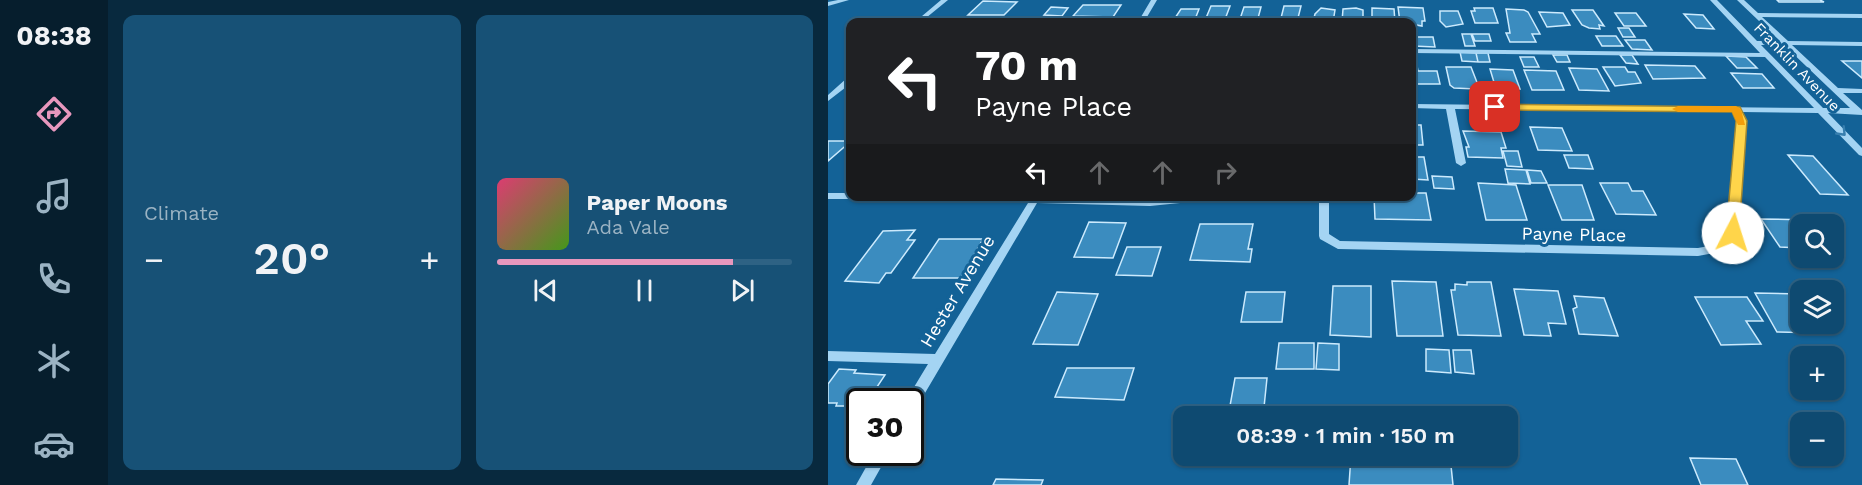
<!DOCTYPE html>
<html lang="en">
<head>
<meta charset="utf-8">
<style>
	:root { --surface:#0e4a71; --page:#175176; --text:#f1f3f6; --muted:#9bb3c3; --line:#2e6284; --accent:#e797bd }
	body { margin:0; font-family:"Work Sans",sans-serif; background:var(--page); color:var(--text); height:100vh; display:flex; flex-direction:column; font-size:22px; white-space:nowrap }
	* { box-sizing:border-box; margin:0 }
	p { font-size:20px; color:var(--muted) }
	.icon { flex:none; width:33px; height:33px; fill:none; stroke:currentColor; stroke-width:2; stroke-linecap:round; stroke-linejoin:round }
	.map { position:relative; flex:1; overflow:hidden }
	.drawer { display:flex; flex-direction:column; gap:15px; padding:15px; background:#08293e; width:720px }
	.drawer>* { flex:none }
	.banner { position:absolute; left:18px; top:18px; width:570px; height:183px; border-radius:12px; box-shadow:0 2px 4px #0004,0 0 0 2px var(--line); background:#202124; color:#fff; overflow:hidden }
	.buttons { position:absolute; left:962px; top:214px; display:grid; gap:12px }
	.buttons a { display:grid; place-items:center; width:54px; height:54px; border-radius:12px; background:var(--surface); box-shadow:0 2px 4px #0004,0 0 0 2px var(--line); font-size:30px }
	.speed { position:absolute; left:18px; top:388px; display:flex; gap:12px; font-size:30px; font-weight:700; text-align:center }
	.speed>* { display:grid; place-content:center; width:78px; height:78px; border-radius:50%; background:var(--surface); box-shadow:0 2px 4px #0004,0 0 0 2px var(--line); line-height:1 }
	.speed .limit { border:3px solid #111; border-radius:9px; background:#fff; color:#111 }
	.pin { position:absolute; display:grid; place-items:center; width:51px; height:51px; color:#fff; margin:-26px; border-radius:12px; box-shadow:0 3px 9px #0006 }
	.me { position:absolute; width:66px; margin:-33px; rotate:5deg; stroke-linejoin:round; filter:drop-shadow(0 0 4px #0008) }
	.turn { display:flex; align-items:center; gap:21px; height:126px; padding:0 30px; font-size:27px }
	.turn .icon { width:78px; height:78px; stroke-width:2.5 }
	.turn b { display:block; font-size:42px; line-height:51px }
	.lanes { display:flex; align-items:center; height:57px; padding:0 30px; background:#0003; justify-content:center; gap:30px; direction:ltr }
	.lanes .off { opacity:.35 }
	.big { font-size:45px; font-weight:600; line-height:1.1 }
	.drawer .widget { flex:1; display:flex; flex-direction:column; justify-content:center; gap:9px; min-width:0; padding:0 21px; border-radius:12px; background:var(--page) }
	.song { display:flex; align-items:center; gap:18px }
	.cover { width:72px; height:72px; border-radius:9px; background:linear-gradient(135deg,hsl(340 70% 55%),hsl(100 70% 35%)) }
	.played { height:6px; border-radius:3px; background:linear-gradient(90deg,var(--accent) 80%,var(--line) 80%) }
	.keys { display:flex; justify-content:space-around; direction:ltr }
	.heat { display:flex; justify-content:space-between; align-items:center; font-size:33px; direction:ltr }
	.drawer .tiles { flex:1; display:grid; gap:15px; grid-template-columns:repeat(2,1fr) }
	.trip { position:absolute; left:345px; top:406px; width:345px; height:60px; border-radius:12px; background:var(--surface); box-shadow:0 2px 4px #0004,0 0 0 2px var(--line); font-weight:600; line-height:60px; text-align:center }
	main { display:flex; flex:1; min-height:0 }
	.tabs { display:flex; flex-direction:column; width:108px; justify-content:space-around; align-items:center; background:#061e2d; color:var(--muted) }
	.tabs .icon { width:42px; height:42px }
	.tabs .selected { color:var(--accent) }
	.tabs b { font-size:27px; color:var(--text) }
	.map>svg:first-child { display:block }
</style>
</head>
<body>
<main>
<nav class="tabs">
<b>08:38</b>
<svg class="icon selected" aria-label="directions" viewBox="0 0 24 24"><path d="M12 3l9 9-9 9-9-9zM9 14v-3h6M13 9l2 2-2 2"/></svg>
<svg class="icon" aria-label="music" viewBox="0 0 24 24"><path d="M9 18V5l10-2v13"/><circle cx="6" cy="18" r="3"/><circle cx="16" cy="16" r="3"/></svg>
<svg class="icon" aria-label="phone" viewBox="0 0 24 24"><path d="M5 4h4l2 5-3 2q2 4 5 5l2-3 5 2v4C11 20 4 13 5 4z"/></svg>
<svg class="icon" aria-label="climate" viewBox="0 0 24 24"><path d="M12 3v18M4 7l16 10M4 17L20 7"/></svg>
<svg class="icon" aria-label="car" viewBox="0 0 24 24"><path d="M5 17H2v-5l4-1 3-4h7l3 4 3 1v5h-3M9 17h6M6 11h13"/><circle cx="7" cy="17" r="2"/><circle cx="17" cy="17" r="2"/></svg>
</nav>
<section class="drawer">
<div class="tiles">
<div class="widget"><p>Climate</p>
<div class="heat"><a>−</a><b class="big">20°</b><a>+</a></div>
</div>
<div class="widget">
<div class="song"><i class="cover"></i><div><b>Paper Moons</b><p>Ada Vale</p></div></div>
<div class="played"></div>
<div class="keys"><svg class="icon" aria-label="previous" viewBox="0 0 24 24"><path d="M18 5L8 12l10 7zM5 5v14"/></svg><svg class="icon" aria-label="pause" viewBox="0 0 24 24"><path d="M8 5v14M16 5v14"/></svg><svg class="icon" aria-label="next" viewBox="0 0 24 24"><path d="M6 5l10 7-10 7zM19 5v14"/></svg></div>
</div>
</div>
</section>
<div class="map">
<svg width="1034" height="485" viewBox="0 0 1034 485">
	<rect width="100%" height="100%" fill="#136297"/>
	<path fill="#3b8cbf" stroke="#cceafd" stroke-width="1.5" d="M949 0H992L996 2H951Z
		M155 1 189 2 176 15H140Z
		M255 5H293L285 17 245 16Z
		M383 6H402L396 22H383L385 18H378Z
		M456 6H473L470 18H453Z
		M223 7 240 8 234 16 216 15Z
		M416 7H433L429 22H411Z
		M570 7 595 8 597 21H594V26L572 22Z
		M493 8 507 10 505 22H485L487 14Z
		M528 8 535 10V22H514L515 9Z
		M544 8 566 9 567 22H544Z
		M646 8H665L670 23H647L643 11H647Z
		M353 9H371L366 22 345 21Z
		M678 9 696 10 700 12 712 34H704L708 42H682L678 33H682Z
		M744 10H765L776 26 771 25 772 29 761 28 754 25Z
		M612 11H630L635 24 618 27 612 21Z
		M711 12 735 13 742 25 719 27Z
		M787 13H808L818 26H796Z
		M856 14 875 15 886 29 868 28Z
		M790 28H801L807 37H795Z
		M634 34H643L647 46H637Z
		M644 34H661L663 41H647Z
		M768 36H788L795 46H774Z
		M584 37H605L607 47 585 46Z
		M797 40H817L824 50 804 49Z
		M632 52 648 53 650 62 634 61Z
		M648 53H660L662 62H650Z
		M725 55H739L742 62H729Z
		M792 55H804L810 64 798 63Z
		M898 56 918 57 929 68H909Z
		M692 57H706L711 67H696Z
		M1014 61H1034V78Z
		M817 65 867 66 877 78 825 79Z
		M584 66H589L590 71H609L612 84H584Z
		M618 67H643L650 85H647L648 89 626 88 622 85Z
		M775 67H797L800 72H807L813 83 787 86Z
		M741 68 769 69 781 91 751 90Z
		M662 69 685 70 692 89H668Z
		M696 70 728 71 736 90H704Z
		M903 73 934 74 946 88H915Z
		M584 125H593L595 145H584Z
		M702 127 734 128 744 151 710 150Z
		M635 131 673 132 678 148H673L675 158 640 157 638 147H641Z
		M0 141H22V142L0 161Z
		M675 151H690L694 167 679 166Z
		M736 155H760L765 169 741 168Z
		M960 155 985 156 1020 195 992 194Z
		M584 157H596L600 180 584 179Z
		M677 169 698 170 702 184 680 183Z
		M699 170 713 171 719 183H703Z
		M604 176 624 177 626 189 606 188Z
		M650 183 688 185 699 220H658Z
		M772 183H800L804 191H815L828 215 788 214Z
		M720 185H754L766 220H734Z
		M584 193H598L603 220 547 219 546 196H584Z
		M933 219 984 220 988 225H972V248L952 247Z
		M261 222 298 223 285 258 246 257Z
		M372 224H425L420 249H424L422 262 362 260Z
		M87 230 79 240H87L63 273H58L51 283 17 281 55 231Z
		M111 239H155L133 278H85Z
		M299 247H333L324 276 288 275Z
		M564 281 608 282 615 336H569Z
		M639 282H663L673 336 630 335 623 290H627V284L639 285Z
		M505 286H543V337L502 335Z
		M686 289 730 291 738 324 720 323 723 336 696 335Z
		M229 292 270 294 250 345 205 344Z
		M418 292H457L454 322H413Z
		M927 293 972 294V324H987L993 333 949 332Z
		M746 296 776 298 790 336 751 334 745 309 749 307Z
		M867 297H919L935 321H918L933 344 893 345Z
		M451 343H486V369H448Z
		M490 343 511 344V370L488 369Z
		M598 349 621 350 623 373 598 371Z
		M625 350H643L646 374 627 372Z
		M239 368H306L296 400 227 397Z
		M11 369 28 370 26 373 57 375 39 402H32V406H8L9 403H0V384Z
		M407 378H439L435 417H400Z
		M394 456H430L429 467 392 466Z
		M523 456H622L625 485H521Z
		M862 458 908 459 920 485H873Z
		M168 479 215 480 213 485H165Z"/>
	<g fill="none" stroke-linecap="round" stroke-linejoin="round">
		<path fill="#a4d4f3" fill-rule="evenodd" d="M10 0H21L0 6V2Z
			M113 0H120L93 22H87Z
			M323 0H329L316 22H310Z
			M882 0H889L929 41H952L909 0H916L930 13 1034 14V18L934 17 960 41 1034 42V46L964 45 1010 88 1034 89V93H1015L1034 110V115L1000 113 1034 148V156L1031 155 990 113 914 112 918 121 910 233 898 248 886 253 870 256 510 249 492 239 491 236V196H501V234L512 241 870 248 886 245 894 240 900 232 910 121 905 112 627 109 638 163 633 166 628 163 618 109 584 108V104L986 108 937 57 584 53V49L932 53ZM933 45H956L1022 108H995Z
			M19 78H22V84L0 101V95Z
			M0 193H22V196H27L22 199H0Z
			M37 196H214L322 200 354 196H397L392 199 322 206 209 203 87 410 82 412V402H77L100 364 0 361V351L107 354 200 203 42 199Z
			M46 453H61L43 485H28Z"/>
	</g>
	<defs><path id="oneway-chevron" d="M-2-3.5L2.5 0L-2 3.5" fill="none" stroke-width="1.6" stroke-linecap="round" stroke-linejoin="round" transform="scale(1.5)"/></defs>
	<use stroke="#377eae" href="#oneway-chevron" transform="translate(1014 132) rotate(46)"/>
	<path fill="#ffd54a" stroke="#a68a30" stroke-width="1.5" d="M663 104 912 107 919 121 911 233 905 238 898 233 908 121 904 112 667 110 663 109Z"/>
	<path fill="#f59e0b" d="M908 106 913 109 917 125H910L904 112H850L844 109 850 106Z"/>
	<g text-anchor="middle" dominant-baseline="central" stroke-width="6" stroke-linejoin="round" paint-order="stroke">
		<g font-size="15" fill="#fff" stroke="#136297">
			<text transform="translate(969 67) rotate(46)">Franklin Avenue</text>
		</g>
		<g font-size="18" fill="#fff" stroke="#136297">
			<text transform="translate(746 234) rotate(1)">Payne Place</text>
			<text transform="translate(129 291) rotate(-59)">Hester Avenue</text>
		</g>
	</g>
</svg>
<div class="buttons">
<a><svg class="icon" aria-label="search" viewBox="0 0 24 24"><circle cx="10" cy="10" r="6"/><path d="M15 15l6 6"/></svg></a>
<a><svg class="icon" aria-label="layers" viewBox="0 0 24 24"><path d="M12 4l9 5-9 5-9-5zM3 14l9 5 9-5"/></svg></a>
<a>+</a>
<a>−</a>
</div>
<div class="speed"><div class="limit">30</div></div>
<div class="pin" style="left:667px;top:107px;background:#d93025"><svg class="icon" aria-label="arrive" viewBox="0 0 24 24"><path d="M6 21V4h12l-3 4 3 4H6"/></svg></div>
<svg class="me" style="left:905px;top:233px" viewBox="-20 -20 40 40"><circle r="19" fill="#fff"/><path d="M0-13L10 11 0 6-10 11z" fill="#ffd54a"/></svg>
<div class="trip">08:39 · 1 min · 150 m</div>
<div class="banner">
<div class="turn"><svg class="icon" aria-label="left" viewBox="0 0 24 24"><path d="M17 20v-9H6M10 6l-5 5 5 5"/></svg><div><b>70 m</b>Payne Place</div></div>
<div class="lanes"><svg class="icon" aria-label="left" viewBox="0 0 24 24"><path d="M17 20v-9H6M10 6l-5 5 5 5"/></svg><svg class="icon off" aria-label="ahead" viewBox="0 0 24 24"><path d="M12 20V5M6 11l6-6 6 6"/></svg><svg class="icon off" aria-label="ahead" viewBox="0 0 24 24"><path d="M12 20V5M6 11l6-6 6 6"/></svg><svg class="icon off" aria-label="right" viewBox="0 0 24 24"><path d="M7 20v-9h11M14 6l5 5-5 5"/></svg></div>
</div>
</div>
</main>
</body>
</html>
